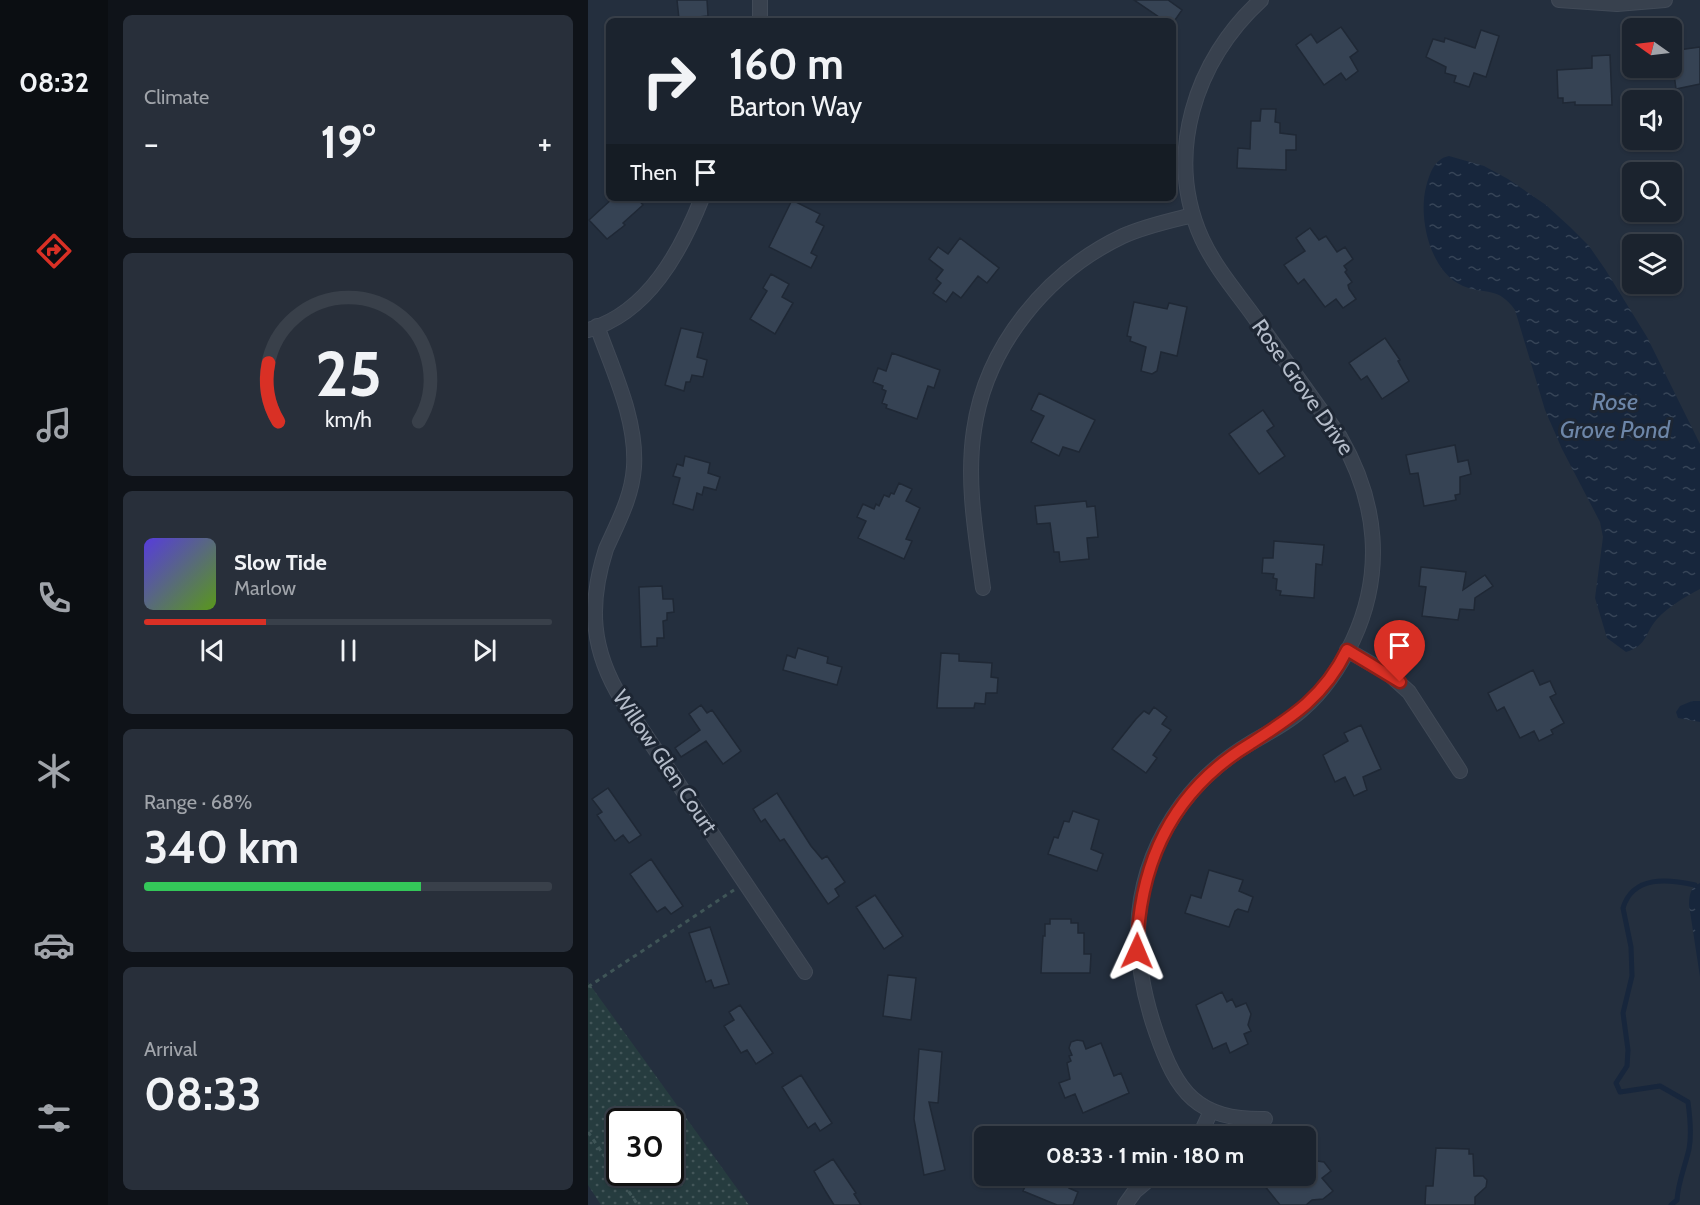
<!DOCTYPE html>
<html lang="en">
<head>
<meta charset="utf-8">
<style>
	:root { --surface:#1b232e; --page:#282f3a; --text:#f1f3f6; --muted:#a0a4aa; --line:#39404a; --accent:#d93025 }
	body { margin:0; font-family:Cabin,sans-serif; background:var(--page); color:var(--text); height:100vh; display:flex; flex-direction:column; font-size:22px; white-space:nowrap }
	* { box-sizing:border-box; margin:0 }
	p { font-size:20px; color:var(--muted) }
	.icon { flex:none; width:33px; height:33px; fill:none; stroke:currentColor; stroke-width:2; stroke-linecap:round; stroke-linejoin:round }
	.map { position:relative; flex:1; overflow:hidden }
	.side { display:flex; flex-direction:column; gap:15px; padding:15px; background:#0f1319; width:480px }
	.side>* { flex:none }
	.hud { position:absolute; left:18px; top:18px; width:570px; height:183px; border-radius:9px; box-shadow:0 2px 4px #0004,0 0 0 2px var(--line); background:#1b232e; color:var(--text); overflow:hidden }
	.needle { width:39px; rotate:284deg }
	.tools { position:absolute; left:1034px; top:18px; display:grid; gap:12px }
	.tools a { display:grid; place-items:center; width:60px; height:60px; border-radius:9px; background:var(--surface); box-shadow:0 2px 4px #0004,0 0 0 2px var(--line); font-size:30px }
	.speed { position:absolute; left:18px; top:1108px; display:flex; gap:12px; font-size:30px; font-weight:700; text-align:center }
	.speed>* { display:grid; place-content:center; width:78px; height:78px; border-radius:50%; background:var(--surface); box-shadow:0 2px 4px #0004,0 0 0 2px var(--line); line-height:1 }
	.speed .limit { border:3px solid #111; border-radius:9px; background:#fff; color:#111 }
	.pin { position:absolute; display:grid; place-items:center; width:51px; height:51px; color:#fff; margin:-62px -26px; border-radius:50% 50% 50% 0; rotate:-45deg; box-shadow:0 0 6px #0007 }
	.pin .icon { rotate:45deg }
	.me { position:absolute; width:66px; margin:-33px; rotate:1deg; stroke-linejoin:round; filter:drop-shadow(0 0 4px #0008) }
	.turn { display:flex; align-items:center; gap:21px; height:126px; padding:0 24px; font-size:27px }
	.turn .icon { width:78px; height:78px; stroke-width:2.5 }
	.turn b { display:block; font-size:42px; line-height:51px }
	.then { display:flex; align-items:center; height:57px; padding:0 24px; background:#0003; gap:12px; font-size:22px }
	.big { font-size:45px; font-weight:700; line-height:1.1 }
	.side .widget { flex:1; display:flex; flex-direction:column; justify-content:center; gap:9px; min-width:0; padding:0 21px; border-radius:9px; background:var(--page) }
	.side .dial { align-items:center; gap:0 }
	.dial svg { height:156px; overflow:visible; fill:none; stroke:var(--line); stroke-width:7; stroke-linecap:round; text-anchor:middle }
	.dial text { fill:var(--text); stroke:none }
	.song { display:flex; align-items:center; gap:18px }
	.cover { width:72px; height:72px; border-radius:9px; background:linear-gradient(135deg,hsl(250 70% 55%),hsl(90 70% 35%)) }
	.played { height:6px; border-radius:3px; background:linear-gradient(90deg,var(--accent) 30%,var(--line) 30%) }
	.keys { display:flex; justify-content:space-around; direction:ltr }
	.heat { display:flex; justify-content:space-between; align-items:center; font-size:33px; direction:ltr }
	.charge { height:9px; border-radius:4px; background:linear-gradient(90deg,#34c759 68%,var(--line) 0) }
	.trip { position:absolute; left:386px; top:1126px; width:342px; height:60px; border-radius:9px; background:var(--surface); box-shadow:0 2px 4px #0004,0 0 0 2px var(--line); font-weight:700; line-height:60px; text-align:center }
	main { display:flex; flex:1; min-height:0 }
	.menu { display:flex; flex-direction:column; width:108px; justify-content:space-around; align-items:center; background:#0b0e12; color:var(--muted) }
	.menu .icon { width:42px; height:42px }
	.menu .selected { color:var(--accent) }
	.menu b { font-size:27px; color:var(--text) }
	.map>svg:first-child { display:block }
</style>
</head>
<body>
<main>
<nav class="menu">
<b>08:32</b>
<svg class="icon selected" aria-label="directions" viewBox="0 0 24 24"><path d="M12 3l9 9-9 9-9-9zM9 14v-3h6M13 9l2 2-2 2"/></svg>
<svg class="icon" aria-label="music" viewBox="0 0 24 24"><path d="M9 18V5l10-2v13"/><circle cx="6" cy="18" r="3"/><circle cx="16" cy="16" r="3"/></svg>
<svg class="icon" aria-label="phone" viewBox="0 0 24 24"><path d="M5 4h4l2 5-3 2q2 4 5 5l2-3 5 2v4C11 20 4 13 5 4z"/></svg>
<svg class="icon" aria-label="climate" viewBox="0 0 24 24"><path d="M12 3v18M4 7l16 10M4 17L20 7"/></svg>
<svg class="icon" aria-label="car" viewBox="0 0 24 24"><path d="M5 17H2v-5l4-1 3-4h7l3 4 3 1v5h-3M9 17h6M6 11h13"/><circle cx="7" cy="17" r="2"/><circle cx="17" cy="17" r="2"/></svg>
<svg class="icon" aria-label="filters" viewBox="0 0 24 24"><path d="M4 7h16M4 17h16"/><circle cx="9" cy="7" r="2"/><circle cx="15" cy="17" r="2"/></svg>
</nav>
<section class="side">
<div class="widget"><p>Climate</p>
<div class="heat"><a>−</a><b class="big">19°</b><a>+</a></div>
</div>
<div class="widget dial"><svg viewBox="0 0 100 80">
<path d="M14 69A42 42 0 1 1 86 69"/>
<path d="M14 69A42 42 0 0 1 9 39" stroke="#d93025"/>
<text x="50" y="56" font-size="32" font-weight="700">25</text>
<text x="50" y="72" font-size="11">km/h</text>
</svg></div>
<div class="widget">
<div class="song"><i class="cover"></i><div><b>Slow Tide</b><p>Marlow</p></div></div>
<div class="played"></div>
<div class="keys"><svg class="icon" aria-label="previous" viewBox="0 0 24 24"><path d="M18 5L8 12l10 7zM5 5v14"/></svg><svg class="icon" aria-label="pause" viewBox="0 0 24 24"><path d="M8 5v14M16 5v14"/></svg><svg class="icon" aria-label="next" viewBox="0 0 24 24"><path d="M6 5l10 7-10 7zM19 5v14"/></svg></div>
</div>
<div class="widget"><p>Range · 68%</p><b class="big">340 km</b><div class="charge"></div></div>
<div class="widget"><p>Arrival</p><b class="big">08:33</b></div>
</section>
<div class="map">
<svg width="1112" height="1205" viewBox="0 0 1112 1205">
	<defs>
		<pattern id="grass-dots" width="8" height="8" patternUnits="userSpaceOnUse" patternTransform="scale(1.5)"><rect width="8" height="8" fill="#263c3f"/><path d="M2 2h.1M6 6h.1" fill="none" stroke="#435659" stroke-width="1.8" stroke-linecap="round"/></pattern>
		<pattern id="water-ripples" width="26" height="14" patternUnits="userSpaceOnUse" patternTransform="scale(1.5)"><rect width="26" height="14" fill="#17263c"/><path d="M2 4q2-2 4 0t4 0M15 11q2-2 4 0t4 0" fill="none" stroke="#364457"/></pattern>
	</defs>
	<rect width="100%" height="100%" fill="#242f3e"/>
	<path fill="url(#grass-dots)" fill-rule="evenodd" d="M0 982 161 1205H13L0 1185ZM32 1122H82V1173H32Z"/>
	<path fill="url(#water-ripples)" d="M861 156 896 166 920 179 958 205 982 227 1001 246 1017 269 1059 337 1112 444V589C1097 597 1081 606 1069 619 1056 634 1060 645 1038 652L1019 638 1007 598 1015 537 1012 522 974 449 957 410 927 310C910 286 898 295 875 286 842 272 830 218 838 187 842 173 846 159 861 156Z
		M1104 701H1112V722L1090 718 1088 712 1092 706Z
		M1112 883V977L1101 905C1101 896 1102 887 1112 883Z"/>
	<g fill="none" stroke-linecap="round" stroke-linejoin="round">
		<path stroke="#17263c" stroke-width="5" d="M1083 1205 1089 1200C1090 1182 1097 1167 1101 1149 1104 1134 1102 1117 1100 1102L1072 1086 1032 1092 1028 1083 1039 1066 1040 1050 1035 1013 1044 976 1043 947 1035 908C1045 875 1080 879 1107 885"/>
	</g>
	<path fill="#364354" stroke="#1f2835" stroke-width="1.5" d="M89 0H119L120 16 91 19Z
		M546 0H580L594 10 585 23 577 21Z
		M753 27 770 51 762 57 770 71 758 80 753 73 736 85 708 45 723 34 729 43Z
		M893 30 911 36 898 77 886 73 881 87 866 82 868 76 857 73 858 67 838 57 845 39 856 42 857 38 887 48Z
		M1112 47V84L1088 89 1083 51Z
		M1022 55 1024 105H987V102L975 103V98H970L969 70 1004 68V56Z
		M673 109H688L687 122 692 123V133L708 135V150H698V170L649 168 650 148 662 149 663 121H672Z
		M25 198H49L55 205 35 223 37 225 19 239 1 220Z
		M204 200 232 214 228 222 236 226 223 253 229 256 223 268 181 247Z
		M722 228 731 240 738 236 749 252 757 247 765 259 756 266 759 270 757 272 764 282 760 285 761 289 768 299 755 308 748 299 737 307 716 279 710 284 696 265 717 251 708 238Z
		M372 238 411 268 399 283 390 276 373 298 365 292 358 302 345 293 353 283 348 279 355 270 341 259 350 247 360 254Z
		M183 274 201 284 194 297 205 303 187 334 162 319 179 291 175 288Z
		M546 302 579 309 581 303 599 307 589 356 573 352 569 371 564 374 553 371 558 347 542 341 543 337 539 336Z
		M93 328 115 333 109 357 119 360 115 377 104 375 102 382H98L96 391 77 385Z
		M797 338 812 360 810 361 821 381 794 399 779 376 773 380 761 363Z
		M304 353 352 370 346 388 340 386 329 419 298 408 299 405 294 403 298 391 294 389 295 386 285 382 290 368 298 371Z
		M451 393 507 420 491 452 475 447 471 456 443 442 456 416 443 410Z
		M675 410 686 426 679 431 697 456 671 474 641 434Z
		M867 445 870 462 880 460 883 474 872 477V494L867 495 868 500 836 506 830 473 822 474 818 455Z
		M97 456 122 463 120 473 132 477 128 490 116 487 114 495 109 493 105 510 85 504 92 478 85 476 89 464 95 466Z
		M311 483 324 489 318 501 332 508 318 539 324 541 316 559 270 538 278 521 269 517 275 504 286 509 288 504 291 506 296 495 301 497 303 493 306 494Z
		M498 501 499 507 507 506 510 537 499 538 501 559 472 562 471 552H466L462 523 449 524 447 506Z
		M686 541 736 545 734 565 728 564 726 598 692 595 693 591 688 590 689 579 685 578 686 574 674 573 675 558H685Z
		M833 567 878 572 875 590 897 575 905 586 887 598 886 610 872 609 870 620 834 616 838 587 831 586Z
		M74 586 75 599H85L86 612 79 613V620L75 621 76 638H69V646L53 647 51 587Z
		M210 648 240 657 239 663 254 667 249 685 195 670 199 655 207 658Z
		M353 653 371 654V661L404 663 403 677 410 678 409 693H398L397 704 387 703 386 708H349Z
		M945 670 952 685 962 681 968 694 962 697 976 723 963 730 965 734 951 741 946 731 932 738 916 707 909 711 900 693Z
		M113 705 119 713 124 710 153 751 135 764 118 741 93 757 87 748 112 730 101 714Z
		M566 707 579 717 574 724 583 730 565 755 569 758 558 773 524 749 548 719 556 711 561 714Z
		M773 725 793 769 775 777 779 790 766 796 757 777 747 782 735 755 760 741 756 733Z
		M20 788 53 835 41 843 35 835 27 841 9 815 14 812 4 799Z
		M189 793 223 846 234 859 239 856 257 882 247 889 251 896 240 904 196 839 192 841 177 819 173 822 165 809Z
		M485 811 511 820 503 849 515 854 509 871 460 854 466 837 470 838 476 821 481 822Z
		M63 859 95 906 83 914 77 907 69 912 42 874Z
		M621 870 655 880 651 891 665 897 660 912 650 909 647 911 641 927 597 913 603 895 613 898Z
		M287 895 315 936 296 949 268 907Z
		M462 919H483V923H490V933H496V954H503L502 973H453L455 936H457V924H462Z
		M122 927 141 984 126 988 123 980 118 982 101 933Z
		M300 975 328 978 323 1020 295 1016Z
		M634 992 639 1002 644 999 648 1007 658 1003 663 1014 660 1025 663 1031 656 1034 660 1044 642 1053 638 1043 625 1049 608 1005Z
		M152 1005 185 1053 168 1064 159 1050 153 1053 136 1026 146 1020 141 1012Z
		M489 1040 495 1041 498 1049 513 1043 526 1076 533 1073 541 1093 495 1113 487 1094 477 1098 471 1083 482 1079 479 1063 483 1061 481 1056 484 1055 481 1048 483 1042Z
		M331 1049 354 1052 350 1103 341 1102 357 1170 336 1175 326 1119Z
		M213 1075 244 1123 232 1131 227 1123 220 1128 194 1087Z
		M848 1148 881 1149V1154H885L886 1176H895L899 1180 898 1187 887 1197V1205H837L838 1186H845Z
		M245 1159 268 1193 266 1194 273 1205H246L238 1192 226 1171Z
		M729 1161 736 1162 743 1171 734 1178 745 1191 735 1199 724 1200 718 1205H692L676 1185 687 1176H717V1171Z
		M442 1176H485L481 1188 490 1192 485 1205H469L435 1191Z"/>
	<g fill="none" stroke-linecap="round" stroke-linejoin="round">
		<g stroke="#414a57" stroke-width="16">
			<path id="street" d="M673 0C607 60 576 155 614 239 626 265 645 288 662 311 692 353 722 395 752 437 789 501 797 571 765 640 753 665 736 691 715 709 699 724 679 733 661 744 636 759 612 780 594 804 542 875 540 951 568 1032 589 1093 609 1120 677 1119
				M971 0 1029 4 1077 0
				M172 21V0
				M9 326C25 371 49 419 46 467 44 497 30 522 18 549 0 605 3 650 34 700L217 972
				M0 330C60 313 93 251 114 198
				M395 588C388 536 378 482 386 430 398 346 459 272 535 236 557 226 581 221 605 215
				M759 650 801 674 821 692 872 771
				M611 1137 623 1111
				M537 1205 547 1191 565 1176"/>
		</g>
		<path stroke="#3f5557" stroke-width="3" stroke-dasharray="4.5 4.5" stroke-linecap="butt" d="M0 987 146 890
			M0 1132 50 1205"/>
		<use href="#street" stroke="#38414e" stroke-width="14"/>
	</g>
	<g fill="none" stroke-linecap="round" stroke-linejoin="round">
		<g stroke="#8d1f18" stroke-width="15">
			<path id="route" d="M549 951C551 863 584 791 662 744 704 717 736 697 759 650L812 682"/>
		</g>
		<use href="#route" stroke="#d93025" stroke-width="10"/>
	</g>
	<g text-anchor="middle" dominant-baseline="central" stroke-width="6" stroke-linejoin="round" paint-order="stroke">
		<g font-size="22" fill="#b4bcc9" stroke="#1d2633">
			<text transform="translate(715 387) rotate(55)">Rose Grove Drive</text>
			<text transform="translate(77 762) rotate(56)">Willow Glen Court</text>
		</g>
		<g font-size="24" font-style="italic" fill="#6d86a8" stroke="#1d2633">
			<text x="1027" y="401">Rose<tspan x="1027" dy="28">Grove Pond</tspan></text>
		</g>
	</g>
</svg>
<div class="tools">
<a><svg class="needle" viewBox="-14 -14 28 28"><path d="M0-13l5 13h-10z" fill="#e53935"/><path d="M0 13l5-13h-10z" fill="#a0a4aa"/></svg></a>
<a><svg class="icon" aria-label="sound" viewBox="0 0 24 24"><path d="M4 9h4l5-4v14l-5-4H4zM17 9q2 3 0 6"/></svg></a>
<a><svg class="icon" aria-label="search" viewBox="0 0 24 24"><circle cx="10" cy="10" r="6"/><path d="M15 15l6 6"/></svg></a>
<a><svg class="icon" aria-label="layers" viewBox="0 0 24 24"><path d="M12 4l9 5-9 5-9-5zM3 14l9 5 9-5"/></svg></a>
</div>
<div class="speed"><div class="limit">30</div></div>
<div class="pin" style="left:812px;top:682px;background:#d93025"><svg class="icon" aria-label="arrive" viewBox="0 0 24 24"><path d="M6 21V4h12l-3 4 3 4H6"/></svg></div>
<svg class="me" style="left:549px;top:951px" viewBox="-20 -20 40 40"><path d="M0-17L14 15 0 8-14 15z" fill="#d93025" stroke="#fff" stroke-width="4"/></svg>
<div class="trip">08:33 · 1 min · 180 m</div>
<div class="hud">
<div class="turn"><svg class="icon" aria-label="right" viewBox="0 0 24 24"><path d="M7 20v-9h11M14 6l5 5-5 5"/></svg><div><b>160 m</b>Barton Way</div></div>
<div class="then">Then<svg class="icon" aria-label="arrive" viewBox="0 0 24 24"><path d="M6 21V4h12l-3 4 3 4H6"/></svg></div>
</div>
</div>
</main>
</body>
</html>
